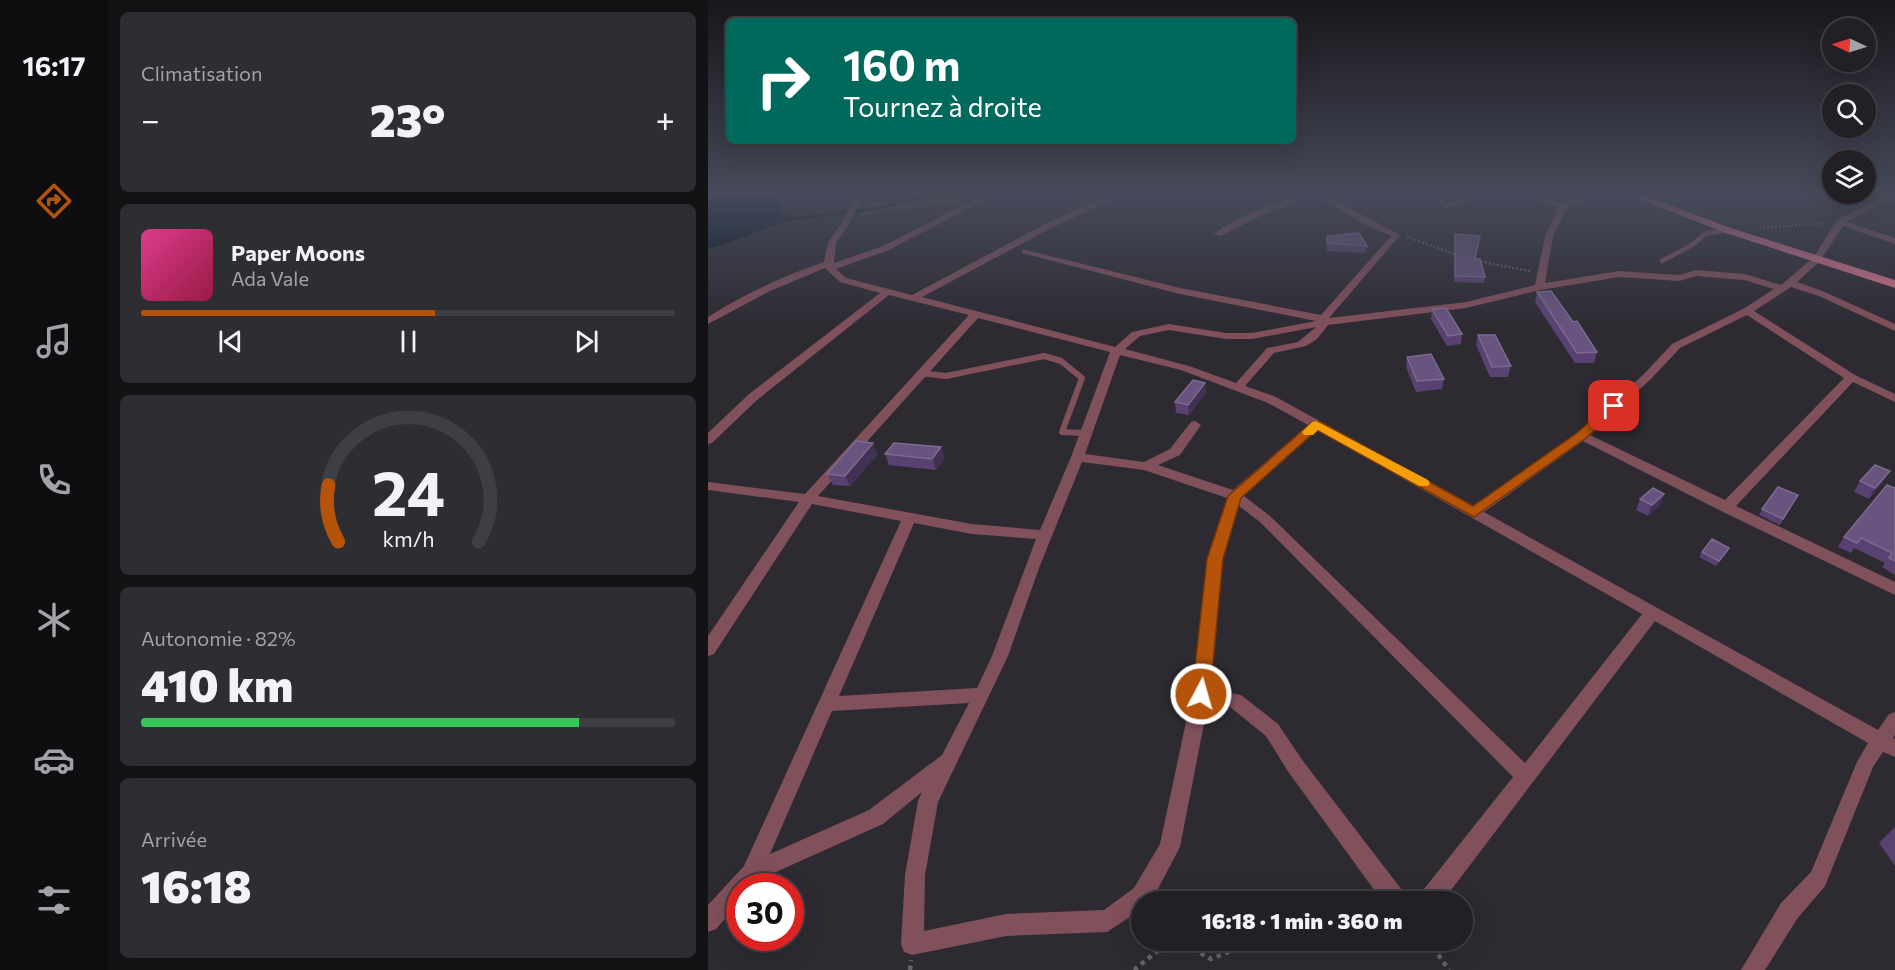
<!DOCTYPE html>
<html lang="fr">
<head>
<meta charset="utf-8">
<style>
	:root { --surface:#222026; --page:#2e2d32; --text:#f1f3f6; --muted:#a2a3a7; --line:#3f3e43; --accent:#b45309 }
	body { margin:0; font-family:Commissioner,sans-serif; background:var(--page); color:var(--text); height:100vh; display:flex; flex-direction:column; font-size:22px; white-space:nowrap }
	* { box-sizing:border-box; margin:0 }
	p { font-size:20px; color:var(--muted) }
	.icon { flex:none; width:33px; height:33px; fill:none; stroke:currentColor; stroke-width:2; stroke-linecap:round; stroke-linejoin:round }
	.map { position:relative; flex:1; overflow:hidden }
	.side { display:flex; flex-direction:column; gap:12px; padding:12px; background:#131215; width:600px }
	.side>* { flex:none }
	.hud { position:absolute; left:18px; top:18px; width:570px; height:126px; border-radius:9px; box-shadow:0 6px 24px #0002,0 0 0 2px var(--line); background:#00695c; color:#fff; overflow:hidden }
	.needle { width:39px; rotate:274deg }
	.fabs { position:absolute; left:1114px; top:18px; display:grid; gap:12px }
	.fabs a { display:grid; place-items:center; width:54px; height:54px; border-radius:50%; background:var(--surface); box-shadow:0 6px 24px #0002,0 0 0 2px var(--line); font-size:30px }
	.speed { position:absolute; left:18px; top:873px; display:flex; gap:12px; font-size:30px; font-weight:700; text-align:center }
	.speed>* { display:grid; place-content:center; width:78px; height:78px; border-radius:50%; background:var(--surface); box-shadow:0 6px 24px #0002,0 0 0 2px var(--line); line-height:1 }
	.speed .limit { border:9px solid #d22; background:#fff; color:#111 }
	.pin { position:absolute; display:grid; place-items:center; width:51px; height:51px; color:#fff; margin:-26px; border-radius:12px; box-shadow:0 3px 9px #0006 }
	.me { position:absolute; width:66px; margin:-33px; rotate:6deg; stroke-linejoin:round; filter:drop-shadow(0 0 4px #0008) }
	.turn { display:flex; align-items:center; gap:21px; height:126px; padding:0 18px; font-size:27px }
	.turn .icon { width:78px; height:78px; stroke-width:2.5 }
	.turn b { display:block; font-size:42px; line-height:51px }
	.big { font-size:45px; font-weight:800; line-height:1.1 }
	.side .widget { flex:1; display:flex; flex-direction:column; justify-content:center; gap:9px; min-width:0; padding:0 21px; border-radius:9px; background:var(--page) }
	.side .dial { align-items:center; gap:0 }
	.dial svg { height:156px; overflow:visible; fill:none; stroke:var(--line); stroke-width:7; stroke-linecap:round; text-anchor:middle }
	.dial text { fill:var(--text); stroke:none }
	.song { display:flex; align-items:center; gap:18px }
	.cover { width:72px; height:72px; border-radius:9px; background:linear-gradient(135deg,hsl(330 70% 55%),hsl(340 70% 35%)) }
	.played { height:6px; border-radius:3px; background:linear-gradient(90deg,var(--accent) 55%,var(--line) 55%) }
	.keys { display:flex; justify-content:space-around; direction:ltr }
	.heat { display:flex; justify-content:space-between; align-items:center; font-size:33px; direction:ltr }
	.charge { height:9px; border-radius:4px; background:linear-gradient(90deg,#34c759 82%,var(--line) 0) }
	.trip { position:absolute; left:423px; top:891px; width:342px; height:60px; border-radius:30px; background:var(--surface); box-shadow:0 6px 24px #0002,0 0 0 2px var(--line); font-weight:800; line-height:60px; text-align:center }
	main { display:flex; flex:1; min-height:0 }
	.menu { display:flex; flex-direction:column; width:108px; justify-content:space-around; align-items:center; background:#0e0d0f; color:var(--muted) }
	.menu .icon { width:42px; height:42px }
	.menu .current { color:var(--accent) }
	.menu b { font-size:27px; color:var(--text) }
	.map>svg:first-child { display:block }
</style>
</head>
<body>
<main>
<nav class="menu">
<b>16:17</b>
<svg class="icon current" aria-label="directions" viewBox="0 0 24 24"><path d="M12 3l9 9-9 9-9-9zM9 14v-3h6M13 9l2 2-2 2"/></svg>
<svg class="icon" aria-label="music" viewBox="0 0 24 24"><path d="M9 18V5l10-2v13"/><circle cx="6" cy="18" r="3"/><circle cx="16" cy="16" r="3"/></svg>
<svg class="icon" aria-label="phone" viewBox="0 0 24 24"><path d="M5 4h4l2 5-3 2q2 4 5 5l2-3 5 2v4C11 20 4 13 5 4z"/></svg>
<svg class="icon" aria-label="climate" viewBox="0 0 24 24"><path d="M12 3v18M4 7l16 10M4 17L20 7"/></svg>
<svg class="icon" aria-label="car" viewBox="0 0 24 24"><path d="M5 17H2v-5l4-1 3-4h7l3 4 3 1v5h-3M9 17h6M6 11h13"/><circle cx="7" cy="17" r="2"/><circle cx="17" cy="17" r="2"/></svg>
<svg class="icon" aria-label="filters" viewBox="0 0 24 24"><path d="M4 7h16M4 17h16"/><circle cx="9" cy="7" r="2"/><circle cx="15" cy="17" r="2"/></svg>
</nav>
<section class="side">
<div class="widget"><p>Climatisation</p>
<div class="heat"><a>−</a><b class="big">23°</b><a>+</a></div>
</div>
<div class="widget">
<div class="song"><i class="cover"></i><div><b>Paper Moons</b><p>Ada Vale</p></div></div>
<div class="played"></div>
<div class="keys"><svg class="icon" aria-label="previous" viewBox="0 0 24 24"><path d="M18 5L8 12l10 7zM5 5v14"/></svg><svg class="icon" aria-label="pause" viewBox="0 0 24 24"><path d="M8 5v14M16 5v14"/></svg><svg class="icon" aria-label="next" viewBox="0 0 24 24"><path d="M6 5l10 7-10 7zM19 5v14"/></svg></div>
</div>
<div class="widget dial"><svg viewBox="0 0 100 80">
<path d="M14 69A42 42 0 1 1 86 69"/>
<path d="M14 69A42 42 0 0 1 9 40" stroke="#b45309"/>
<text x="50" y="56" font-size="32" font-weight="700">24</text>
<text x="50" y="72" font-size="11">km/h</text>
</svg></div>
<div class="widget"><p>Autonomie · 82%</p><b class="big">410 km</b><div class="charge"></div></div>
<div class="widget"><p>Arrivée</p><b class="big">16:18</b></div>
</section>
<div class="map">
<svg width="1187" height="970" viewBox="0 0 1187 970">
	<rect width="100%" height="100%" fill="#2d2a32"/>
	<path fill="#505729" d="M217 192H258L256 198 259 201 249 206 234 204 153 216 158 202 194 200Z"/>
	<path fill="#031320" d="M0 192H60L70 203 73 211 81 215 79 220 15 245 0 249Z"/>
	<g fill="none" stroke-linecap="round" stroke-linejoin="round">
		<path stroke="#031320" stroke-width="3" d="M76 220 166 209 235 192"/>
		<path stroke="#66646b" stroke-width="2" stroke-dasharray="2 2" stroke-linecap="butt" d="M1051 228 1119 223
			M699 237 749 255
			M769 261 822 271"/>
		<path stroke="#66646b" stroke-width="4.5" stroke-dasharray="4.5 4.5" stroke-linecap="butt" d="M645 902 655 893 661 894
			M469 940 503 959 533 947 563 946 587 940
			M720 940 741 970
			M202 970 203 960
			M426 970 463 940"/>
		<path stroke="#80505b" stroke-width="4.5" d="M754 192 768 197
			M954 261 984 245 997 234 1019 230"/>
		<path stroke="#80505b" stroke-width="6" d="M212 373 238 376 336 356 353 361 374 378 354 432 377 433"/>
		<path fill="#80505b" fill-rule="evenodd" d="M148 192H156L144 219 128 243 126 263 175 246 281 192H291L181 250 128 269 138 278 204 295 339 223 399 196 391 192 409 194V198L345 227 214 297 407 347 424 332 461 324 518 333H544L608 321 472 294 314 253V249L472 288 613 315 683 236 652 222 606 195 546 219 513 236 506 234C523 219 589 192 612 192L692 235 621 318 758 302 827 285 837 236 851 207 803 192H816L855 203 879 192H890L859 208 845 236 837 283 911 271 971 275 988 270 1037 274 1073 285 1105 258 1129 220 1174 196 1187 198V203L1178 201 1139 222 1187 238V244L1135 226 1111 262 1089 282 1117 292 1187 324V331L1111 296 1083 287 1046 311 1147 375 1187 394V402L1145 382 1028 506 1187 582V595L1013 511 875 441 776 512 1170 730 1181 714 1187 712V735L1185 738 1187 739V757L1175 752 1165 767 1117 886 1089 919 1057 970H1033L1073 903 1103 872 1149 762 1160 743 947 621 734 902H709L712 894 805 777 552 522 531 506 514 559 502 688 533 695 570 724 595 761 697 894 700 902H675L581 773 558 736 522 707 500 703 472 847 443 902H434V909L399 932 298 936 204 955 196 952 193 944 197 875 210 801 214 792 175 824 50 880 45 886H32V902L8 929 0 932V905L36 866 193 521 104 504 6 654 0 656V636L91 502 0 490V482L97 494 261 315 181 295 49 400 4 443 0 444V433L41 394 172 293 132 282 117 268 62 291 0 324V317C37 294 75 276 116 262L120 243 136 219ZM988 276 1036 280 1066 289 1035 309 964 344 935 375 870 433 766 506 568 397 537 386 566 353 598 346 609 339 620 325 758 308 832 290 911 277 971 281ZM1039 315 1136 378 1017 500 882 435 943 379 972 348ZM270 318 402 352 363 457 332 530 264 524 110 496ZM608 327 590 342 559 348 528 383 481 366 417 349 432 336 461 330 518 339H544ZM412 355 473 370 560 403 600 425 525 490 450 465 472 455 493 425 487 421 483 422 462 449 436 462 377 454ZM609 430 934 614 817 763 562 516 536 496ZM374 462 436 470 519 498 500 559 484 694 452 844 426 888 396 910 298 914 216 931 217 875 230 802 300 656 331 568ZM206 523 264 534 328 539 284 656 269 688 131 696ZM261 703 234 755 161 810 62 854 124 711Z
			M444 192H487L459 197Z
			M717 192H726L740 203 776 192H789L739 208Z"/>
		<path fill="#d3718a" fill-rule="evenodd" d="M913 192H927L1023 228 1187 280V288L1015 232Z"/>
	</g>
	<path fill="#594272" d="M747 234 768 259 777 277 776 283 746 282V240Z
		M619 236 659 246 658 253 619 251Z
		M829 292 865 322 889 352 886 363H867L827 302Z
		M724 309 754 334 753 344 739 346 723 319Z
		M770 335 803 366 800 377H782L768 345Z
		M699 357 736 379 734 389 708 392 698 367Z
		M497 383 498 393 481 415 468 413 467 402Z
		M170 454 142 486 125 485 119 474Z
		M177 454 237 458 228 470 181 465Z
		M1152 481 1175 482 1161 499 1146 492Z
		M1187 488V575L1174 567 1177 563 1146 548 1143 553 1130 547 1136 537Z
		M956 494 952 505 940 516 928 510 932 499Z
		M1090 495 1072 525 1051 515 1054 509Z
		M1021 548 1019 553 1008 566 991 557 994 552Z
		M1187 827V866L1171 843Z"/>
	<path fill="#413153" d="M497 383 498 393 481 415 480 405Z
		M165 443 170 454 142 486 137 476Z
		M233 447 237 458 228 470 224 459Z
		M1182 471 1175 482 1161 499 1167 488Z
		M956 494 952 505 940 516 944 505Z
		M1021 548 1019 553 1008 566 1011 561Z"/>
	<path fill="#68547f" stroke="#7c6a90" stroke-width="1.5" d="M651 233 659 246 619 243V236Z
		M747 234 772 236 767 259H772L777 277 747 276Z
		M843 291 865 322 869 321 889 352 869 353 829 292Z
		M738 308 754 334 740 336 724 309Z
		M770 335H787L803 366 784 367Z
		M723 354 736 379 709 381 699 357Z
		M485 380 497 383 480 405 467 402Z
		M148 441 165 443 137 476 119 474Z
		M186 443 233 447 224 459 177 454Z
		M1167 465 1182 471 1167 488 1152 481Z
		M1179 485 1187 488V561L1181 558 1184 553 1153 538 1149 543 1136 537Z
		M1070 487 1090 495 1075 519 1054 509Z
		M945 488 956 494 944 505 932 499Z
		M1004 539 1021 548 1011 561 994 552Z"/>
	<linearGradient id="sky" x2="0" y2="1"><stop stop-color="#19171c"/><stop offset="0.59" stop-color="#464a5a"/><stop offset="1" stop-color="#464a5a" stop-opacity="0"/></linearGradient>
	<rect width="1187" height="328" fill="url(#sky)"/>
	<path fill="#b45309" stroke="#753606" stroke-width="1.5" d="M906 402 911 403V409L878 438 766 517 609 430 533 498 515 559 502 694 499 699 493 702 487 699 484 694 499 559 520 496 604 422H613L765 506 869 433 902 403Z"/>
	<path fill="#f59e0b" d="M608 421 720 480 722 483 720 486H711L610 430 605 435H596L594 432 604 422Z"/>
</svg>
<div class="fabs">
<a><svg class="needle" viewBox="-14 -14 28 28"><path d="M0-13l5 13h-10z" fill="#e53935"/><path d="M0 13l5-13h-10z" fill="#a2a3a7"/></svg></a>
<a><svg class="icon" aria-label="search" viewBox="0 0 24 24"><circle cx="10" cy="10" r="6"/><path d="M15 15l6 6"/></svg></a>
<a><svg class="icon" aria-label="layers" viewBox="0 0 24 24"><path d="M12 4l9 5-9 5-9-5zM3 14l9 5 9-5"/></svg></a>
</div>
<div class="speed"><div class="limit">30</div></div>
<div class="pin" style="left:906px;top:406px;background:#d93025"><svg class="icon" aria-label="arrive" viewBox="0 0 24 24"><path d="M6 21V4h12l-3 4 3 4H6"/></svg></div>
<svg class="me" style="left:493px;top:694px" viewBox="-20 -20 40 40"><circle r="17" fill="#b45309" stroke="#fff" stroke-width="3"/><path d="M0-11L8 9 0 5-8 9z" fill="#fff"/></svg>
<div class="trip">16:18 · 1 min · 360 m</div>
<div class="hud">
<div class="turn"><svg class="icon" aria-label="right" viewBox="0 0 24 24"><path d="M7 20v-9h11M14 6l5 5-5 5"/></svg><div><b>160 m</b>Tournez à droite</div></div>
</div>
</div>
</main>
</body>
</html>
